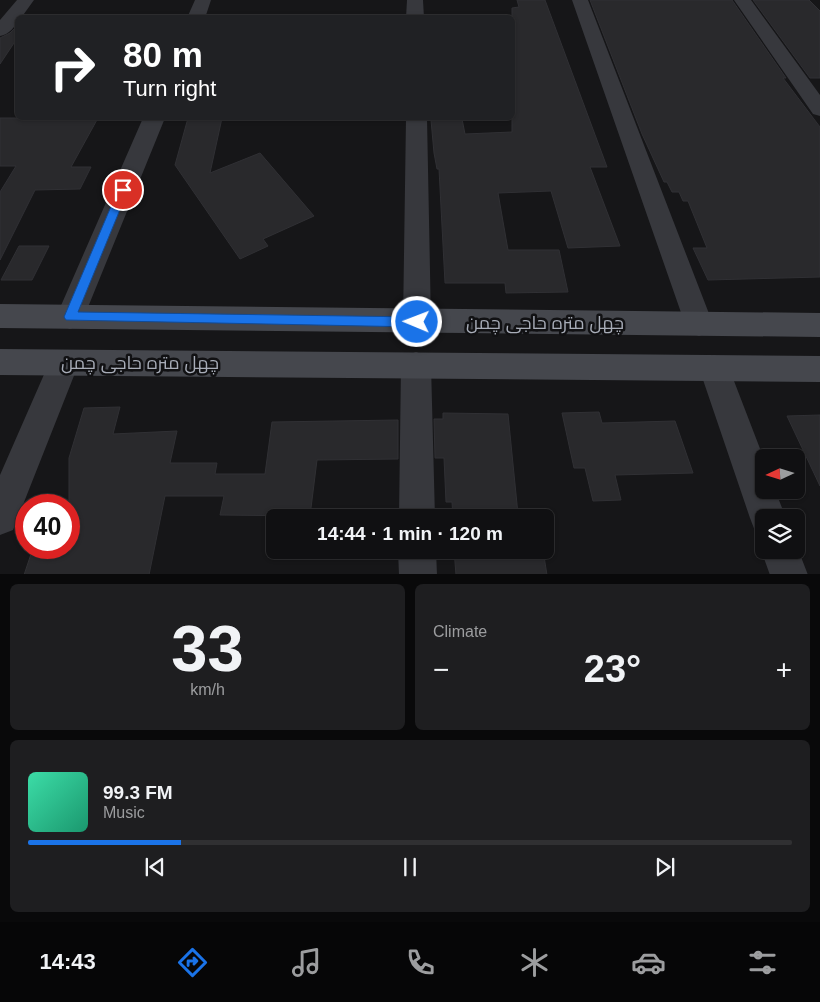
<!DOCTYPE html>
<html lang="en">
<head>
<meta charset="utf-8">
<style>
	:root { --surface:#101012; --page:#1e1e20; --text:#f1f3f6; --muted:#9c9d9f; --line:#303032; --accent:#1a73e8 }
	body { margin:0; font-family:Helvetica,Cairo,sans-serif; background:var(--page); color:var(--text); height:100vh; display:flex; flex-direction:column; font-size:19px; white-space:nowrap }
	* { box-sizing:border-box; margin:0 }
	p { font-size:16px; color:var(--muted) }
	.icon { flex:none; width:28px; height:28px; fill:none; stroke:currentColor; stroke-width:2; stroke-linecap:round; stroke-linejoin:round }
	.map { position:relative; height:574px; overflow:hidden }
	.side { display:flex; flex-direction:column; gap:10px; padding:10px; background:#09090a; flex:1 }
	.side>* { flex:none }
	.guide { position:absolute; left:15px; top:15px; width:500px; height:105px; border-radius:8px; box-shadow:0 1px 4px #0004,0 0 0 1px var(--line); background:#202124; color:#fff; overflow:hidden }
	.needle { width:32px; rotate:266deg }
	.tools { position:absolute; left:755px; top:449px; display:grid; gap:10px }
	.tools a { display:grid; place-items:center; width:50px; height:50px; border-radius:8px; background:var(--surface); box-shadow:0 1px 4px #0004,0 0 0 1px var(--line); font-size:25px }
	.speed { position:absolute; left:15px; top:494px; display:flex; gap:10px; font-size:25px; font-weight:700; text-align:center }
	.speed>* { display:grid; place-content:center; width:65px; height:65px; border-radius:50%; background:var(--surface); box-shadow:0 1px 4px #0004,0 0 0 1px var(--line); line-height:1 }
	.speed .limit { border:8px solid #d22; background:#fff; color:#111 }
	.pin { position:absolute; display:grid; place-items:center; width:42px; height:42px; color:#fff; margin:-21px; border:2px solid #fff; border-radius:50%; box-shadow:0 1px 5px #0007 }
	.me { position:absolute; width:55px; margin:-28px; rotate:271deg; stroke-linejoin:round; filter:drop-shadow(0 0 4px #0008) }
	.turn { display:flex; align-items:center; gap:18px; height:105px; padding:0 25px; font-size:22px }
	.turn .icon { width:65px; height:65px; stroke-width:2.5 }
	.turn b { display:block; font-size:35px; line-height:42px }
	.big { font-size:38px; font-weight:800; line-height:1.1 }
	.side .widget { flex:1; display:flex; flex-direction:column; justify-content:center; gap:8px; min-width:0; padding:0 18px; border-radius:8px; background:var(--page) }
	.side .dial { align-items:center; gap:0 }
	.dial b { font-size:65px; line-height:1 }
	.song { display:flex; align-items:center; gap:15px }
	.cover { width:60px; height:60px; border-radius:8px; background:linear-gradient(135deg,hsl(160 70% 55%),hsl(160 70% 35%)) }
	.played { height:5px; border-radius:2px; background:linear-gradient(90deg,var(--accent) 20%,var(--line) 20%) }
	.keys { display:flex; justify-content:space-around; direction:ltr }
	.heat { display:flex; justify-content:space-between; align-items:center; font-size:28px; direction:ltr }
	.side .tiles { flex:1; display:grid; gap:10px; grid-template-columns:1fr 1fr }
	.widget:last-child { grid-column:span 2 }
	.trip { position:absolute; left:266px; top:509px; width:288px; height:50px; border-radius:8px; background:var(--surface); box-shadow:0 1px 4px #0004,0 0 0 1px var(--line); font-weight:800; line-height:50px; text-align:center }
	.dock { display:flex; height:80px; justify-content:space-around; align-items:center; background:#060607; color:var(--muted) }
	.dock .icon { width:35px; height:35px }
	.dock .selected { color:var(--accent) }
	.dock b { font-size:22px; color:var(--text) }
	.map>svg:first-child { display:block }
</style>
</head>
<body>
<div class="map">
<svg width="820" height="575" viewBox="0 0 820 575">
	<rect width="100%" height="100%" fill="#161618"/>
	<path fill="#29292c" stroke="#303034" d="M517 0H545L607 167H590L620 246 568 248 551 191 498 193 508 250H559L568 292 506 293 505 283H445L439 169H437L434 153 431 120 462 119 465 134 512 132V8L519 7Z
		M590 0H732L786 78H783L820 127V277L708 280 693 248H707L688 201H683L679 192H672L667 182H664L642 134Z
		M753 0H809L820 11V78H810Z
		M18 25V37L0 64V38L10 33Z
		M0 118H98L71 167H91L80 189 35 190 0 260V192L16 166H0Z
		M188 118H222L210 173 260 153 314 216 263 239 268 246 240 259 175 165Z
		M19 246H49L32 280H1Z
		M120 407 113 434 177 431 170 463H217L215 474H265L272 422 398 420V459L317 460 310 516 220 515 224 496H165L149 575H24L33 548H69V458L84 408Z
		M599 412 602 423 675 421 693 473 615 475 621 500 593 501 585 468H574L562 413Z
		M443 413 508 414 518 514H538L539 518H453L452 502H446L444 458H435L434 419H443Z
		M820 415V486L787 416Z
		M454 550H543L547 575H456Z"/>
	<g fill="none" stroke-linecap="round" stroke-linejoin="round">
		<path fill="#37383d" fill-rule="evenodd" d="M17 0H34L21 18H18C17 26 8 35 0 36V20Z
			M195 0H211L205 18H187Z
			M407 0H423L424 18H406Z
			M572 0H588L713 324 709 332 699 336 689 332 685 324Z
			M734 0H751L820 95V116L813 114Z
			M143 118H165L84 317 80 325 70 329 60 325 56 317Z
			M406 118H427L431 322 427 330 417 334 407 330 403 322Z
			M64 350 75 354 79 363 13 530 0 535V475L53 354Z
			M416 352 427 356 431 365 435 518H399L401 365 405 356Z
			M714 355 725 359 729 368 764 459V490H775L786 518H764V534L755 531 750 518 699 368 703 359Z
			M764 544V550H796V544L808 575H770L761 550Z
			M398 550H436L437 575H399Z"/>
		<path fill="#45474d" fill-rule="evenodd" d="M0 304 820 313V337L0 328Z
			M0 349 820 356V382L0 375Z"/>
	</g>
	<path fill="#1a73e8" stroke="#114b97" d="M123 187 128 190 78 312 417 317 421 319 423 322 421 325 417 327 66 320 64 317 118 190Z"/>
	<g text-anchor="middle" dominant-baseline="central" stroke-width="5" stroke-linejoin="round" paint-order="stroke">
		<g font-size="18" fill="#a8adb8" stroke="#111113">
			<text x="545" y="323">چهل متره حاجی چمن</text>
			<text x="140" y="363">چهل متره حاجی چمن</text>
		</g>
	</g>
</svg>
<div class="tools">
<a><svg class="needle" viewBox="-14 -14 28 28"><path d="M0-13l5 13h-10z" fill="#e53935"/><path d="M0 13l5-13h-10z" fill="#9c9d9f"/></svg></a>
<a><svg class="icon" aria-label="layers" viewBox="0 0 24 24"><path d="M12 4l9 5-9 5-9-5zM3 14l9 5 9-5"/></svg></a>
</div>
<div class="speed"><div class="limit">40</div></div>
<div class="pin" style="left:123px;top:190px;background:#d93025"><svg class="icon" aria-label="arrive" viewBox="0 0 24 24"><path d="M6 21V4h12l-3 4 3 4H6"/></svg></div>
<svg class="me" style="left:417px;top:322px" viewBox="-20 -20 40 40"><circle r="17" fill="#1a73e8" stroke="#fff" stroke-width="3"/><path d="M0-11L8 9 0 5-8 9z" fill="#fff"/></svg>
<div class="trip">14:44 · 1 min · 120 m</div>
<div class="guide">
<div class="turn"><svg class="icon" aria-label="right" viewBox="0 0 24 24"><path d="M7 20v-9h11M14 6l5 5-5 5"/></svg><div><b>80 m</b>Turn right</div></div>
</div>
</div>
<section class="side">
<div class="tiles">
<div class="widget dial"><b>33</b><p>km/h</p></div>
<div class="widget"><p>Climate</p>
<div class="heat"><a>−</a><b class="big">23°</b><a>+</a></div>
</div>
<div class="widget">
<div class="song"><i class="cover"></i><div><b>99.3 FM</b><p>Music</p></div></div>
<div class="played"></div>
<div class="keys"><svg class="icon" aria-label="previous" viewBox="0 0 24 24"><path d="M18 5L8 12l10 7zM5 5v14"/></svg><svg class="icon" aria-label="pause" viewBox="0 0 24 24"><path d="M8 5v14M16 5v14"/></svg><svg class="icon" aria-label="next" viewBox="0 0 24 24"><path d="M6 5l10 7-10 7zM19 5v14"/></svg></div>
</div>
</div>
</section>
<nav class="dock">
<b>14:43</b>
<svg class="icon selected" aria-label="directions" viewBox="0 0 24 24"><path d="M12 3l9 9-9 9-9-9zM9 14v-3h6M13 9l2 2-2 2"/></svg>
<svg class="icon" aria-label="music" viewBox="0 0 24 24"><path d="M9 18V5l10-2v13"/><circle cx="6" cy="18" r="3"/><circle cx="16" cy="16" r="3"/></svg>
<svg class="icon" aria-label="phone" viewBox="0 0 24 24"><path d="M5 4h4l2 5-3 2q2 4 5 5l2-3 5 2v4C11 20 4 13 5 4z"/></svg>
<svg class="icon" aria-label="climate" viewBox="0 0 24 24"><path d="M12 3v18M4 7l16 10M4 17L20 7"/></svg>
<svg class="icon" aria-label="car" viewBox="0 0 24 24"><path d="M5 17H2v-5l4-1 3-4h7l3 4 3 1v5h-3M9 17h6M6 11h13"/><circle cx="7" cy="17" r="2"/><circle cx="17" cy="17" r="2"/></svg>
<svg class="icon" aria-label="filters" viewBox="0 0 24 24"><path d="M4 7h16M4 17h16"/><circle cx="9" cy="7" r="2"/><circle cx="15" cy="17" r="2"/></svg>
</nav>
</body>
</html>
